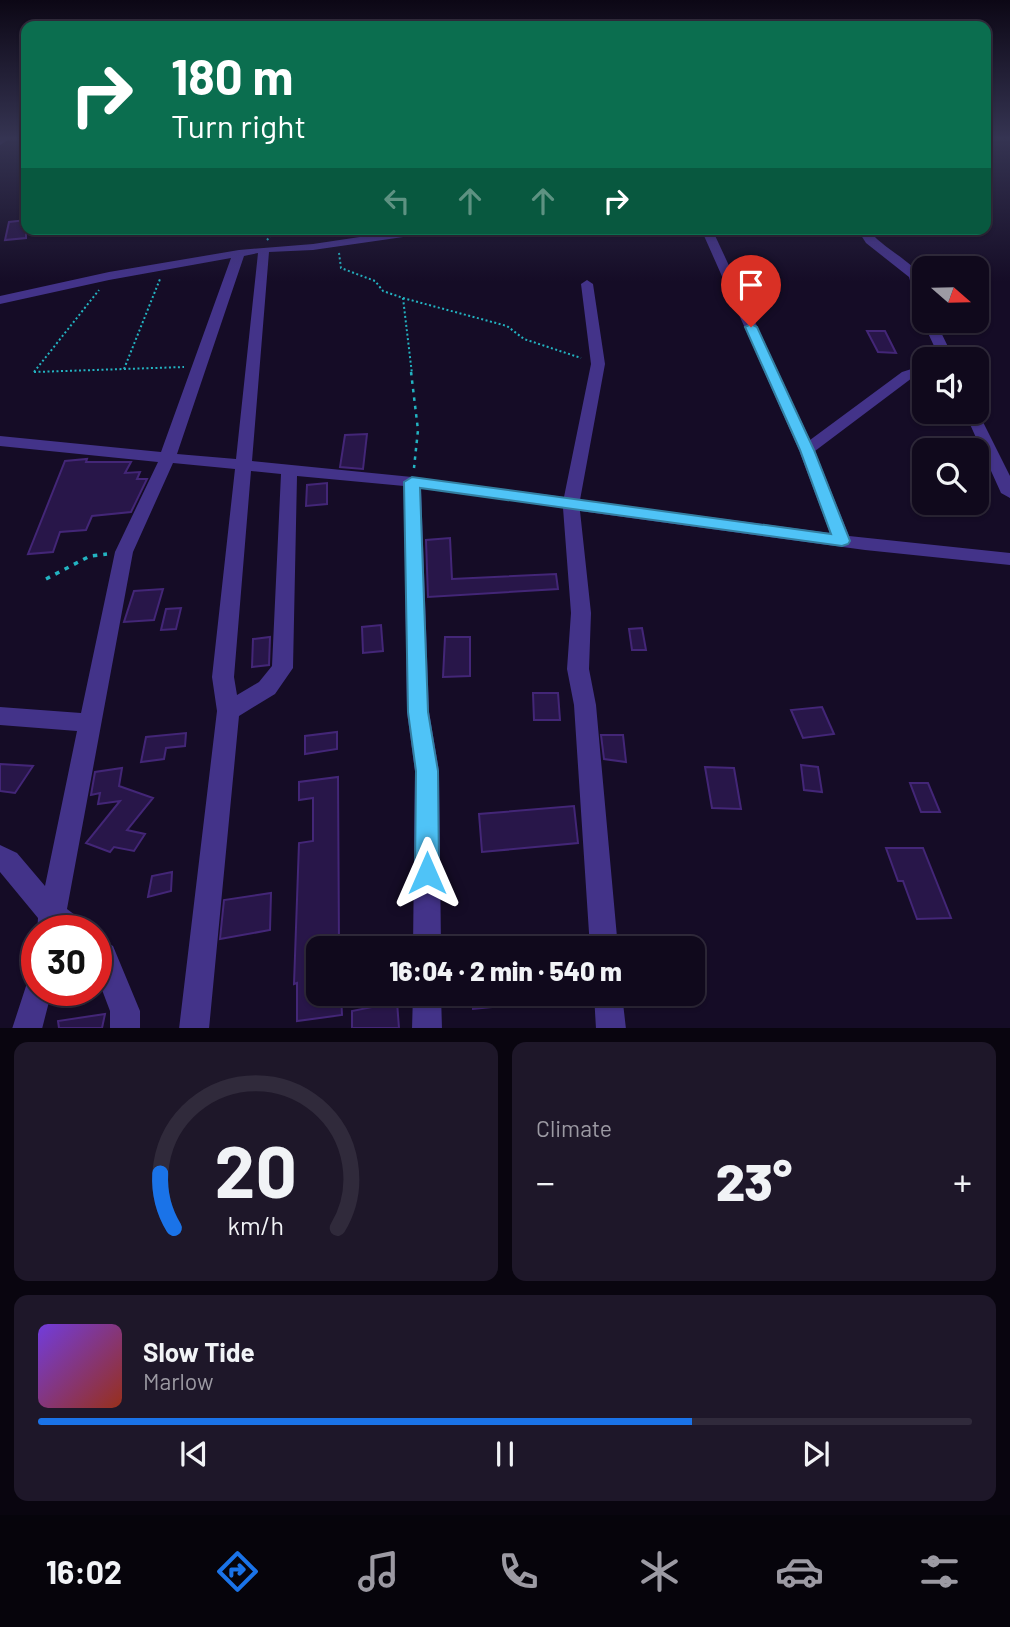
<!DOCTYPE html>
<html lang="en">
<head>
<meta charset="utf-8">
<style>
	:root { --surface:#10091c; --page:#1e1729; --text:#f1f3f6; --muted:#9c9aa3; --line:#302a3b; --accent:#1a73e8 }
	body { margin:0; font-family:Barlow,sans-serif; background:var(--page); color:var(--text); height:100vh; display:flex; flex-direction:column; font-size:26px; white-space:nowrap }
	* { box-sizing:border-box; margin:0 }
	p { font-size:23px; color:var(--muted) }
	.icon { flex:none; width:38px; height:38px; fill:none; stroke:currentColor; stroke-width:2; stroke-linecap:round; stroke-linejoin:round }
	.map { position:relative; height:1028px; overflow:hidden }
	.drawer { display:flex; flex-direction:column; gap:14px; padding:14px; background:#09050f; flex:1 }
	.drawer>* { flex:none }
	.banner { position:absolute; left:21px; top:21px; width:970px; height:214px; border-radius:14px; box-shadow:0 2px 5px #0004,0 0 0 2px var(--line); background:#0b6e4f; color:#fff; overflow:hidden }
	.needle { width:46px; rotate:110deg }
	.fabs { position:absolute; left:912px; top:256px; display:grid; gap:14px }
	.fabs a { display:grid; place-items:center; width:77px; height:77px; border-radius:14px; background:var(--surface); box-shadow:0 2px 5px #0004,0 0 0 2px var(--line); font-size:35px }
	.speed { position:absolute; left:21px; top:915px; display:flex; gap:14px; font-size:35px; font-weight:700; text-align:center }
	.speed>* { display:grid; place-content:center; width:91px; height:91px; border-radius:50%; background:var(--surface); box-shadow:0 2px 5px #0004,0 0 0 2px var(--line); line-height:1 }
	.speed .limit { border:10px solid #d22; background:#fff; color:#111 }
	.pin { position:absolute; display:grid; place-items:center; width:60px; height:60px; color:#fff; margin:-72px -30px; border-radius:50% 50% 50% 0; rotate:-45deg; box-shadow:0 0 7px #0007 }
	.pin .icon { rotate:45deg }
	.me { position:absolute; width:77px; margin:-38px; rotate:0deg; stroke-linejoin:round; filter:drop-shadow(0 0 5px #0008) }
	.turn { display:flex; align-items:center; gap:24px; height:147px; padding:0 35px; font-size:32px }
	.turn .icon { width:91px; height:91px; stroke-width:2.5 }
	.turn b { display:block; font-size:49px; line-height:60px }
	.lanes { display:flex; align-items:center; height:66px; padding:0 35px; background:#0003; justify-content:center; gap:35px; direction:ltr }
	.lanes .off { opacity:.35 }
	.big { font-size:52px; font-weight:800; line-height:1.1 }
	.drawer .tile { flex:1; display:flex; flex-direction:column; justify-content:center; gap:10px; min-width:0; padding:0 24px; border-radius:14px; background:var(--page) }
	.drawer .dial { align-items:center; gap:0 }
	.dial svg { height:182px; overflow:visible; fill:none; stroke:var(--line); stroke-width:7; stroke-linecap:round; text-anchor:middle }
	.dial text { fill:var(--text); stroke:none }
	.song { display:flex; align-items:center; gap:21px }
	.cover { width:84px; height:84px; border-radius:10px; background:linear-gradient(135deg,hsl(260 70% 55%),hsl(10 70% 35%)) }
	.played { height:7px; border-radius:4px; background:linear-gradient(90deg,var(--accent) 70%,var(--line) 70%) }
	.keys { display:flex; justify-content:space-around; direction:ltr }
	.heat { display:flex; justify-content:space-between; align-items:center; font-size:38px; direction:ltr }
	.drawer .tiles { flex:1; display:grid; gap:14px; grid-template-columns:1fr 1fr }
	.tile:last-child { grid-column:span 2 }
	.trip { position:absolute; left:306px; top:936px; width:399px; height:70px; border-radius:14px; background:var(--surface); box-shadow:0 2px 5px #0004,0 0 0 2px var(--line); font-weight:800; line-height:70px; text-align:center }
	.tabs { display:flex; height:112px; justify-content:space-around; align-items:center; background:#06040b; color:var(--muted) }
	.tabs .icon { width:49px; height:49px }
	.tabs .on { color:var(--accent) }
	.tabs b { font-size:32px; color:var(--text) }
	.map>svg:first-child { display:block }
</style>
</head>
<body>
<div class="map">
<svg width="1010" height="1029" viewBox="0 0 1010 1029">
	<rect width="100%" height="100%" fill="#150c26"/>
	<path fill="#281649" stroke="#432677" stroke-width="2" d="M26 220V238L5 240 9 222Z
		M867 331H885L896 353 878 352Z
		M367 434 363 469 340 467 345 435Z
		M87 459 86 462H131L125 473 140 472 137 479H147L131 512 92 516 86 530 60 532 53 552 28 554 65 461Z
		M327 483V504L306 506 307 485Z
		M450 538 452 579 556 574 558 589 428 597 426 540Z
		M163 589 154 620 124 622 134 591Z
		M181 608 176 629 161 630 166 609Z
		M381 625 383 651 363 653 362 627Z
		M642 628 646 650H632L629 629Z
		M270 637 269 665 252 667 253 639Z
		M445 637H470V676L443 677Z
		M533 693H558L560 720H534Z
		M822 707 834 734 803 738 791 710Z
		M337 732V749L305 754V736Z
		M186 733 185 746 166 748 164 759 141 762 146 737Z
		M601 735H623L626 762 604 759Z
		M0 764 33 766 15 793 0 791Z
		M801 765 818 767 822 792 804 790Z
		M705 767 734 768 741 809 712 808Z
		M122 768 119 786 153 798 127 830 145 834 134 851 114 847 110 852 86 843 120 801 98 804 100 793 91 795 95 772Z
		M338 777 339 948H318V994H341L342 1015 297 1021V983L294 984 299 843 313 841V798L299 800V782Z
		M910 783H928L940 812H921Z
		M574 806 578 843 482 852 479 814Z
		M886 848H923L951 918 917 919 903 881H898Z
		M172 872 171 891 148 897 152 876Z
		M271 893 270 930 220 939 224 900Z
		M472 994H512L513 1005 473 1009Z
		M397 1002 399 1028H352V1011Z
		M105 1014 102 1028H59L58 1021Z"/>
	<g fill="none" stroke-linecap="round" stroke-linejoin="round">
		<path stroke="#23b3c1" stroke-width="2" stroke-dasharray="2 2.5" stroke-linecap="butt" d="M267 240 277 229
			M339 253 341 268 375 281 383 291 403 298 412 374
			M403 298 507 326 524 339 581 358
			M124 369 160 279
			M34 372 184 367
			M34 372 99 290"/>
		<path stroke="#23b3c1" stroke-width="2.5" stroke-dasharray="3.5 5" stroke-linecap="butt" d="M411 372 418 430 414 468"/>
		<path stroke="#23b3c1" stroke-width="3.5" stroke-dasharray="4.5 6" stroke-linecap="butt" d="M46 579 90 556 107 554"/>
		<path fill="#433389" fill-rule="evenodd" d="M0 138H11L0 145Z
			M413 229H443L438 232 313 250 269 252 252 461 412 477 564 497 591 364 581 284 587 280 593 284 605 364 580 500 830 533 799 450 701 229H712L810 440 902 372 924 365V374L912 378 815 451 849 536 1010 553V565L865 550 580 511 591 613 589 669 596 705 618 948H590L574 705 567 669 571 613 563 508 421 488 429 712 439 771 441 948H413L415 771 407 712 404 486 297 476 293 668 275 694 239 716 209 1029H179L217 711 212 677 235 469 173 463 133 552 67 909 83 921 87 931H37V934L38 918 0 872V845L17 853 45 886 77 731 0 725V707L81 713 115 552 158 462 0 446V436L161 452 231 258 109 280 0 304V296L109 272 239 250 313 244ZM258 253 236 459 177 454 244 256ZM251 471 281 474 272 666 259 682 237 695 234 677Z
			M857 229H868C880 247 915 262 922 279 926 289 924 302 924 313L918 309 909 277 866 243Z
			M924 317V320H935L954 359H940L922 320Z
			M976 408 1010 476V498L1001 493 964 411H976Z
			M96 936 113 946 140 1011V1029H110V1011L96 974Z
			M37 976V990H52L42 1029H12L28 980Z
			M413 994H441L442 1029H412Z
			M594 994H622L626 1029H596Z"/>
	</g>
	<linearGradient id="sky" x2="0" y2="1"><stop stop-color="#0c0715"/><stop offset="0.49" stop-color="#353452"/><stop offset="1" stop-color="#353452" stop-opacity="0"/></linearGradient>
	<rect width="1010" height="282" fill="url(#sky)"/>
	<path fill="#4fc3f7" stroke="#337fa1" stroke-width="2" d="M751 324 757 327 814 450 850 541 848 544 842 546 420 488 428 712 438 771 439 873 435 880 427 884 419 880 415 873 416 771 408 712 404 482 412 477 831 534 800 450 745 327Z"/>
</svg>
<div class="fabs">
<a><svg class="needle" viewBox="-14 -14 28 28"><path d="M0-13l5 13h-10z" fill="#e53935"/><path d="M0 13l5-13h-10z" fill="#9c9aa3"/></svg></a>
<a><svg class="icon" aria-label="sound" viewBox="0 0 24 24"><path d="M4 9h4l5-4v14l-5-4H4zM17 9q2 3 0 6"/></svg></a>
<a><svg class="icon" aria-label="search" viewBox="0 0 24 24"><circle cx="10" cy="10" r="6"/><path d="M15 15l6 6"/></svg></a>
</div>
<div class="speed"><div class="limit">30</div></div>
<div class="pin" style="left:751px;top:327px;background:#d93025"><svg class="icon" aria-label="arrive" viewBox="0 0 24 24"><path d="M6 21V4h12l-3 4 3 4H6"/></svg></div>
<svg class="me" style="left:427px;top:873px" viewBox="-20 -20 40 40"><path d="M0-17L14 15 0 8-14 15z" fill="#4fc3f7" stroke="#fff" stroke-width="4"/></svg>
<div class="trip">16:04 · 2 min · 540 m</div>
<div class="banner">
<div class="turn"><svg class="icon" aria-label="right" viewBox="0 0 24 24"><path d="M7 20v-9h11M14 6l5 5-5 5"/></svg><div><b>180 m</b>Turn right</div></div>
<div class="lanes"><svg class="icon off" aria-label="left" viewBox="0 0 24 24"><path d="M17 20v-9H6M10 6l-5 5 5 5"/></svg><svg class="icon off" aria-label="ahead" viewBox="0 0 24 24"><path d="M12 20V5M6 11l6-6 6 6"/></svg><svg class="icon off" aria-label="ahead" viewBox="0 0 24 24"><path d="M12 20V5M6 11l6-6 6 6"/></svg><svg class="icon" aria-label="right" viewBox="0 0 24 24"><path d="M7 20v-9h11M14 6l5 5-5 5"/></svg></div>
</div>
</div>
<section class="drawer">
<div class="tiles">
<div class="tile dial"><svg viewBox="0 0 100 80">
<path d="M14 69A42 42 0 1 1 86 69"/>
<path d="M14 69A42 42 0 0 1 8 45" stroke="#1a73e8"/>
<text x="50" y="56" font-size="32" font-weight="700">20</text>
<text x="50" y="72" font-size="11">km/h</text>
</svg></div>
<div class="tile"><p>Climate</p>
<div class="heat"><a>−</a><b class="big">23°</b><a>+</a></div>
</div>
<div class="tile">
<div class="song"><i class="cover"></i><div><b>Slow Tide</b><p>Marlow</p></div></div>
<div class="played"></div>
<div class="keys"><svg class="icon" aria-label="previous" viewBox="0 0 24 24"><path d="M18 5L8 12l10 7zM5 5v14"/></svg><svg class="icon" aria-label="pause" viewBox="0 0 24 24"><path d="M8 5v14M16 5v14"/></svg><svg class="icon" aria-label="next" viewBox="0 0 24 24"><path d="M6 5l10 7-10 7zM19 5v14"/></svg></div>
</div>
</div>
</section>
<nav class="tabs">
<b>16:02</b>
<svg class="icon on" aria-label="directions" viewBox="0 0 24 24"><path d="M12 3l9 9-9 9-9-9zM9 14v-3h6M13 9l2 2-2 2"/></svg>
<svg class="icon" aria-label="music" viewBox="0 0 24 24"><path d="M9 18V5l10-2v13"/><circle cx="6" cy="18" r="3"/><circle cx="16" cy="16" r="3"/></svg>
<svg class="icon" aria-label="phone" viewBox="0 0 24 24"><path d="M5 4h4l2 5-3 2q2 4 5 5l2-3 5 2v4C11 20 4 13 5 4z"/></svg>
<svg class="icon" aria-label="climate" viewBox="0 0 24 24"><path d="M12 3v18M4 7l16 10M4 17L20 7"/></svg>
<svg class="icon" aria-label="car" viewBox="0 0 24 24"><path d="M5 17H2v-5l4-1 3-4h7l3 4 3 1v5h-3M9 17h6M6 11h13"/><circle cx="7" cy="17" r="2"/><circle cx="17" cy="17" r="2"/></svg>
<svg class="icon" aria-label="filters" viewBox="0 0 24 24"><path d="M4 7h16M4 17h16"/><circle cx="9" cy="7" r="2"/><circle cx="15" cy="17" r="2"/></svg>
</nav>
</body>
</html>
